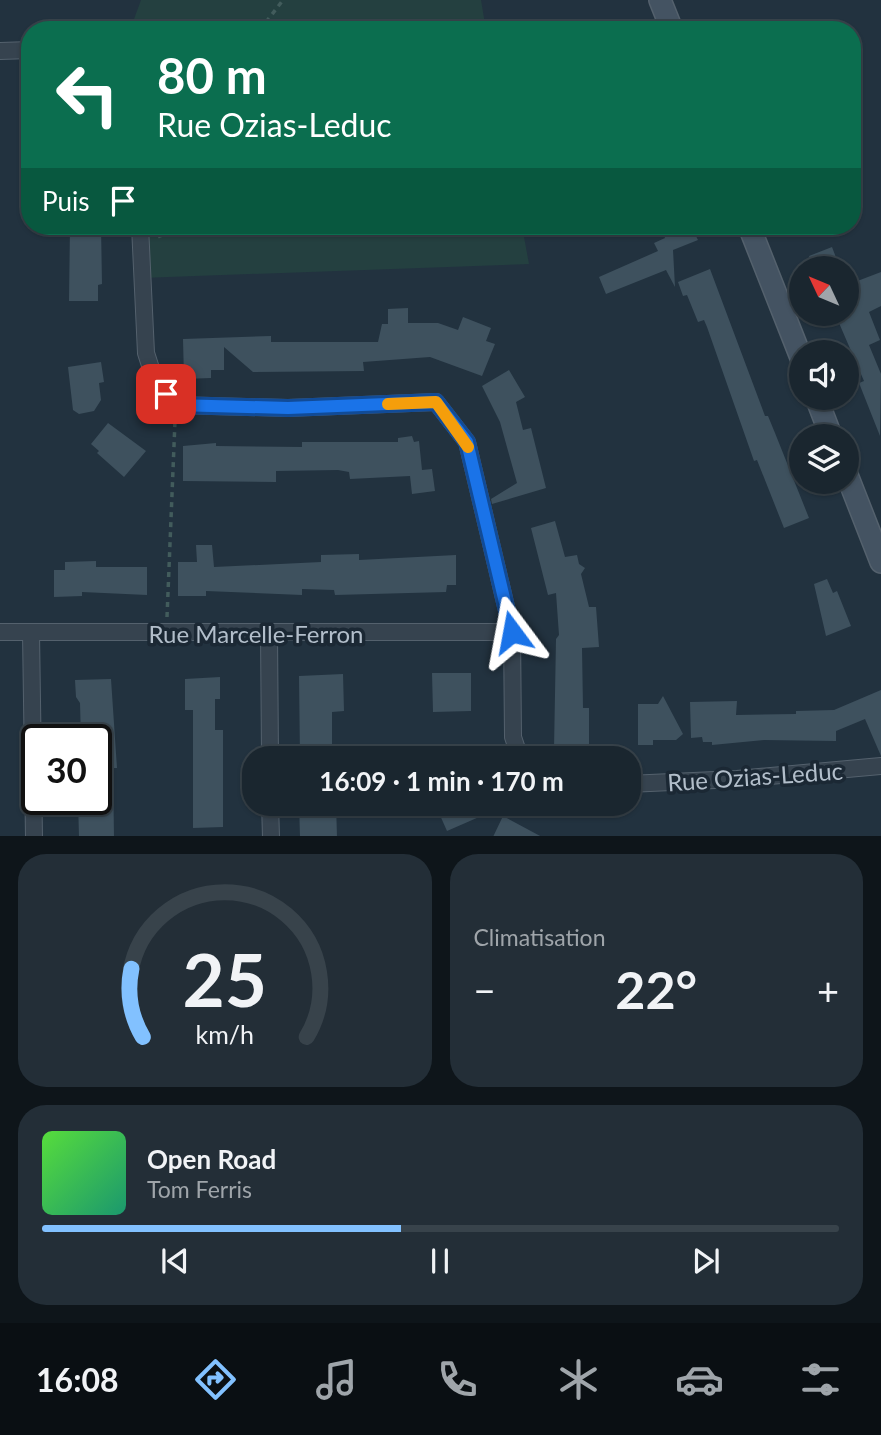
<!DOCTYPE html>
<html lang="fr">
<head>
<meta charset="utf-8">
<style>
	:root { --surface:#1a262f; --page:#232e37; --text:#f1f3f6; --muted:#9fa5aa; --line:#38434b; --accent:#82c1ff }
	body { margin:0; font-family:Lato,sans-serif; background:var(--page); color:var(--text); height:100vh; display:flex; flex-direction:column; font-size:26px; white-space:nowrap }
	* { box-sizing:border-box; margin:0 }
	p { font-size:23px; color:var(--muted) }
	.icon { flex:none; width:38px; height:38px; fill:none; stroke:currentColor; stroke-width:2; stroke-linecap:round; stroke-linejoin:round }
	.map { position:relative; height:836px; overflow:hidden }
	.side { display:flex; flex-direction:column; gap:18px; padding:18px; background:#0e151a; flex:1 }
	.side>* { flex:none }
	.guide { position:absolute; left:21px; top:21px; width:840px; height:214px; border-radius:28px; box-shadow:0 2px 5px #0004,0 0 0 2px var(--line); background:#0b6e4f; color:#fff; overflow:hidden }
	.needle { width:46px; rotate:314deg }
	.tools { position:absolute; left:789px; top:256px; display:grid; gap:14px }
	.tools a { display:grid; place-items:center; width:70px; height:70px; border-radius:50%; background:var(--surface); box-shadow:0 2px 5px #0004,0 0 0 2px var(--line); font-size:35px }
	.speed { position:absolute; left:21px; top:724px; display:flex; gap:14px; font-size:35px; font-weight:700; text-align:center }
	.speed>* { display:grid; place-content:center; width:91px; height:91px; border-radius:50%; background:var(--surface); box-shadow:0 2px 5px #0004,0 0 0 2px var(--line); line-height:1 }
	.speed .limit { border:4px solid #111; border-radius:10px; background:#fff; color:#111 }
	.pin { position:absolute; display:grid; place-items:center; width:60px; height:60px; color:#fff; margin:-30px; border-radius:14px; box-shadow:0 4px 10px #0006 }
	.me { position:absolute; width:77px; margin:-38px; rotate:347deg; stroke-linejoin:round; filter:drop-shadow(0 0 5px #0008) }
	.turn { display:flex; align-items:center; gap:24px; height:147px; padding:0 21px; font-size:32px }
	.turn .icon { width:91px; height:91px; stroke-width:2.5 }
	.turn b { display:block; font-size:49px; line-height:60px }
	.then { display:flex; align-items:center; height:66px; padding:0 21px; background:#0003; gap:14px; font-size:26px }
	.big { font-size:52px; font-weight:700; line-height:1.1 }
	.side .card { flex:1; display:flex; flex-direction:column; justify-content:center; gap:10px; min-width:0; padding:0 24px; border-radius:28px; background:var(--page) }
	.side .dial { align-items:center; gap:0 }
	.dial svg { height:182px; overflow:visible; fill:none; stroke:var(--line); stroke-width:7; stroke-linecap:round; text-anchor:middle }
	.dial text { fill:var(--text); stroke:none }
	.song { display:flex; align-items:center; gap:21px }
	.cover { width:84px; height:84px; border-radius:10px; background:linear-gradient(135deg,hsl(110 70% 55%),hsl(160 70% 35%)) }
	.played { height:7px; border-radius:4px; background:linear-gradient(90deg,var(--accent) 45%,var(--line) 45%) }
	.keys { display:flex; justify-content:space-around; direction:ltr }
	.heat { display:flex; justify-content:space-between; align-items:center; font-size:38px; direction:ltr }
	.side .tiles { flex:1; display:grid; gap:18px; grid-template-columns:1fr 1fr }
	.card:last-child { grid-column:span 2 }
	.trip { position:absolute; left:242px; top:746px; width:399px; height:70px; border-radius:28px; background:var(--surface); box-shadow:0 2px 5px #0004,0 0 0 2px var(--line); font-weight:700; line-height:70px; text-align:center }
	.tab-bar { display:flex; height:112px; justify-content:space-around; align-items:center; background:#0a0f13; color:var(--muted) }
	.tab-bar .icon { width:49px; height:49px }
	.tab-bar .current { color:var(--accent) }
	.tab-bar b { font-size:32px; color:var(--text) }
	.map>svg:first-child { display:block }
</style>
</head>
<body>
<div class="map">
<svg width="881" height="837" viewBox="0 0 881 837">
	<rect width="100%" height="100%" fill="#22323f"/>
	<path fill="#244040" d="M141 0H481L486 30H130Z
		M140 226H522L529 264 141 278Z"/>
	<path fill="#3e515e" d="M70 226H101L102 284 98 285V301H69Z
		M660 226H691L698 240 673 250 675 287 666 270 606 294 599 277 658 251 654 243 665 238Z
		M832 247 840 268H814L809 256Z
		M710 269 765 416H768L775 433 809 518 784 528 757 460 754 461 707 327 704 320 698 322 687 295 683 296 678 282Z
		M881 272V306L869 312 880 340 869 345 881 374 880 436 859 383 864 381 836 316 856 308 847 285Z
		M408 308V323H438L458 330 463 317 491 328 486 341 495 344 482 376 430 357 363 362 364 371 253 372 224 347V370H211V378L184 379 183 339 271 336V342H378L382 324H388V309Z
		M101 362 104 382 99 383 101 400 94 411 79 414 73 410 68 367Z
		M509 370 525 397 516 402 523 430 531 428 546 488 492 504 491 499 517 483 500 422 482 386Z
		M108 423 146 451 124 477 97 453 99 451 91 444Z
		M412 436 414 442 419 441 422 470 432 469 435 491 412 494 410 476 350 479 349 472 338 470 276 471V482L183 481V446L216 443V446L302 447V442H398V438Z
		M555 521 565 557 577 555 579 564 585 568 581 574 589 607H596L599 647 582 648 583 708H589V749H554L556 639 559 635 556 593 548 595 531 528Z
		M196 545H212L214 567 321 562V555L359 554V560L456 555V585H447L446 592 335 595 334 590 302 589V595L206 591V596H178V562H197Z
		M96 561V567H147V595L82 592V596L54 597V570H65V562Z
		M827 579 833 593 837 591 851 626 826 636 814 584Z
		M432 673H471V711L433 712Z
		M343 674 344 711 332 712V747H322V758H300L299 676Z
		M220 677V699H215V730H223V827L193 828V710H185V679Z
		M111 679 117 768H113L114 837H79L78 800H96V740H81L80 703 76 697 75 680Z
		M881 690V756L865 719 836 731V741L764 740 712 745V742H703L702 737 691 738 690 702 737 701 736 715 796 714V711L834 710Z
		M663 696 683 734 676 740H653V745H638V704H658Z
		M299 803H336L337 837H300Z
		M445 803H511L447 831 439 813 448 809Z
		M503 816 542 837H493Z"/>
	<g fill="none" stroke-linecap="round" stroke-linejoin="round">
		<g stroke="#54616d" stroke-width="18">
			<path id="street" d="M0 51 30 50
				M140 226 146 353 156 384 176 405 288 408 436 402 467 442 512 632 513 737 520 758
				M0 632H512
				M31 633 34 837
				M269 633 270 758
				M628 784 737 779 881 766
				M270 803 271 837"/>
		</g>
		<g stroke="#54616d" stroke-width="24">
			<path id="secondary" d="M660 0 672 30
				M749 226 802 360
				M816 397 831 436
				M847 475 881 562"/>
		</g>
		<path stroke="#425c5c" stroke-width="3.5" stroke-dasharray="5 5" stroke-linecap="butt" d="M260 30 283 0
			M171 232 218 226
			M158 237 181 226
			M167 617 175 421"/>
		<use href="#street" stroke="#36434f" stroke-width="16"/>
		<use href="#secondary" stroke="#445362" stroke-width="21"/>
	</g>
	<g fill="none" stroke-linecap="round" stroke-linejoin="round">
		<g stroke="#114b97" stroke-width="18">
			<path id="route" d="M166 394 176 405 288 408 436 402 467 442 512 632"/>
		</g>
		<use href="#route" stroke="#1a73e8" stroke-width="12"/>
		<path stroke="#f59e0b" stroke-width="12" d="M388 404 436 402 468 447"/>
	</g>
	<g text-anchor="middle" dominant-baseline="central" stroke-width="7" stroke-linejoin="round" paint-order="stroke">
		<g font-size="24" fill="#b2beca" stroke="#1b2834">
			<text x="256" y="633">Rue Marcelle-Ferron</text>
			<text transform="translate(755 776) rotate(-4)">Rue Ozias-Leduc</text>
		</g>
	</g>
</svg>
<div class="tools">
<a><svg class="needle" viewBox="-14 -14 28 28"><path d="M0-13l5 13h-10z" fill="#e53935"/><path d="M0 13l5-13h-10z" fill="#9fa5aa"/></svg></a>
<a><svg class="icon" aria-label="sound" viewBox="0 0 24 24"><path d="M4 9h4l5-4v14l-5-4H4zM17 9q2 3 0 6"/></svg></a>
<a><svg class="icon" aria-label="layers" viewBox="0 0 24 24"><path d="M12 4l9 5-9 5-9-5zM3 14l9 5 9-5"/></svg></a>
</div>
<div class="speed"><div class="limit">30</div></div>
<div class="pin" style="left:166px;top:394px;background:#d93025"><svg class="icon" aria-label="arrive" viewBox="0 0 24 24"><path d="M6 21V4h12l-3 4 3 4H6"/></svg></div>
<svg class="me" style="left:512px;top:632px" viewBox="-20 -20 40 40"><path d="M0-17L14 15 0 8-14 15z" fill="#1a73e8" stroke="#fff" stroke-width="4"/></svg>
<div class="trip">16:09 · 1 min · 170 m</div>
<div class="guide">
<div class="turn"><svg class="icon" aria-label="left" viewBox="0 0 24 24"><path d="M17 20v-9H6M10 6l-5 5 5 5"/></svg><div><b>80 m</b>Rue Ozias-Leduc</div></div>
<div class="then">Puis<svg class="icon" aria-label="arrive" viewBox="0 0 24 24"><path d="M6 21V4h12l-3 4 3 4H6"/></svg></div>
</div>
</div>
<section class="side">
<div class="tiles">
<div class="card dial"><svg viewBox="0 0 100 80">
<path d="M14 69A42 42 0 1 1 86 69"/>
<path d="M14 69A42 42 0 0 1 9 39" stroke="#82c1ff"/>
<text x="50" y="56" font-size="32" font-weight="700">25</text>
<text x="50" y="72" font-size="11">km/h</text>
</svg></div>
<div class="card"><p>Climatisation</p>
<div class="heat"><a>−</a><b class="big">22°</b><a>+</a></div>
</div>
<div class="card">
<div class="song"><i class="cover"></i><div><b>Open Road</b><p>Tom Ferris</p></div></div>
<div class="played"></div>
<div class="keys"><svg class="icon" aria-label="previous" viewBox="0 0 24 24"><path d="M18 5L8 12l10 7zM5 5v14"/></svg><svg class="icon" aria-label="pause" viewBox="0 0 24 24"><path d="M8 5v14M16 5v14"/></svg><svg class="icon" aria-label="next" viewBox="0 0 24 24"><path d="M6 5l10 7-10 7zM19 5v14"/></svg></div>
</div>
</div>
</section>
<nav class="tab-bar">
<b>16:08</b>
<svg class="icon current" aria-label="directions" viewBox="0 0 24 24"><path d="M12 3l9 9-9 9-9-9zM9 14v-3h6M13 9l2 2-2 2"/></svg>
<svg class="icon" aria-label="music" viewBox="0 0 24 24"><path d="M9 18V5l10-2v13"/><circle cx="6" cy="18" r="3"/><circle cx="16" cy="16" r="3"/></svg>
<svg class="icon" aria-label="phone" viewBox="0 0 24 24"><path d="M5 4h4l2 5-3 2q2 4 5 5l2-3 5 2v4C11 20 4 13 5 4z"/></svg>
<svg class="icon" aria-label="climate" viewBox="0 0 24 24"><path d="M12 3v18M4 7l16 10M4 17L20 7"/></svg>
<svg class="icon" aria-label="car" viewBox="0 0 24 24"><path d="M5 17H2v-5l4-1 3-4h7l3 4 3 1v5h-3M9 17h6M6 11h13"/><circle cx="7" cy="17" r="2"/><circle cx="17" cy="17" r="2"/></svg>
<svg class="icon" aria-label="filters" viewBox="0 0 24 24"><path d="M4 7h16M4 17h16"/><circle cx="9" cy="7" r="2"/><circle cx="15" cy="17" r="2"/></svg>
</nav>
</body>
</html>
